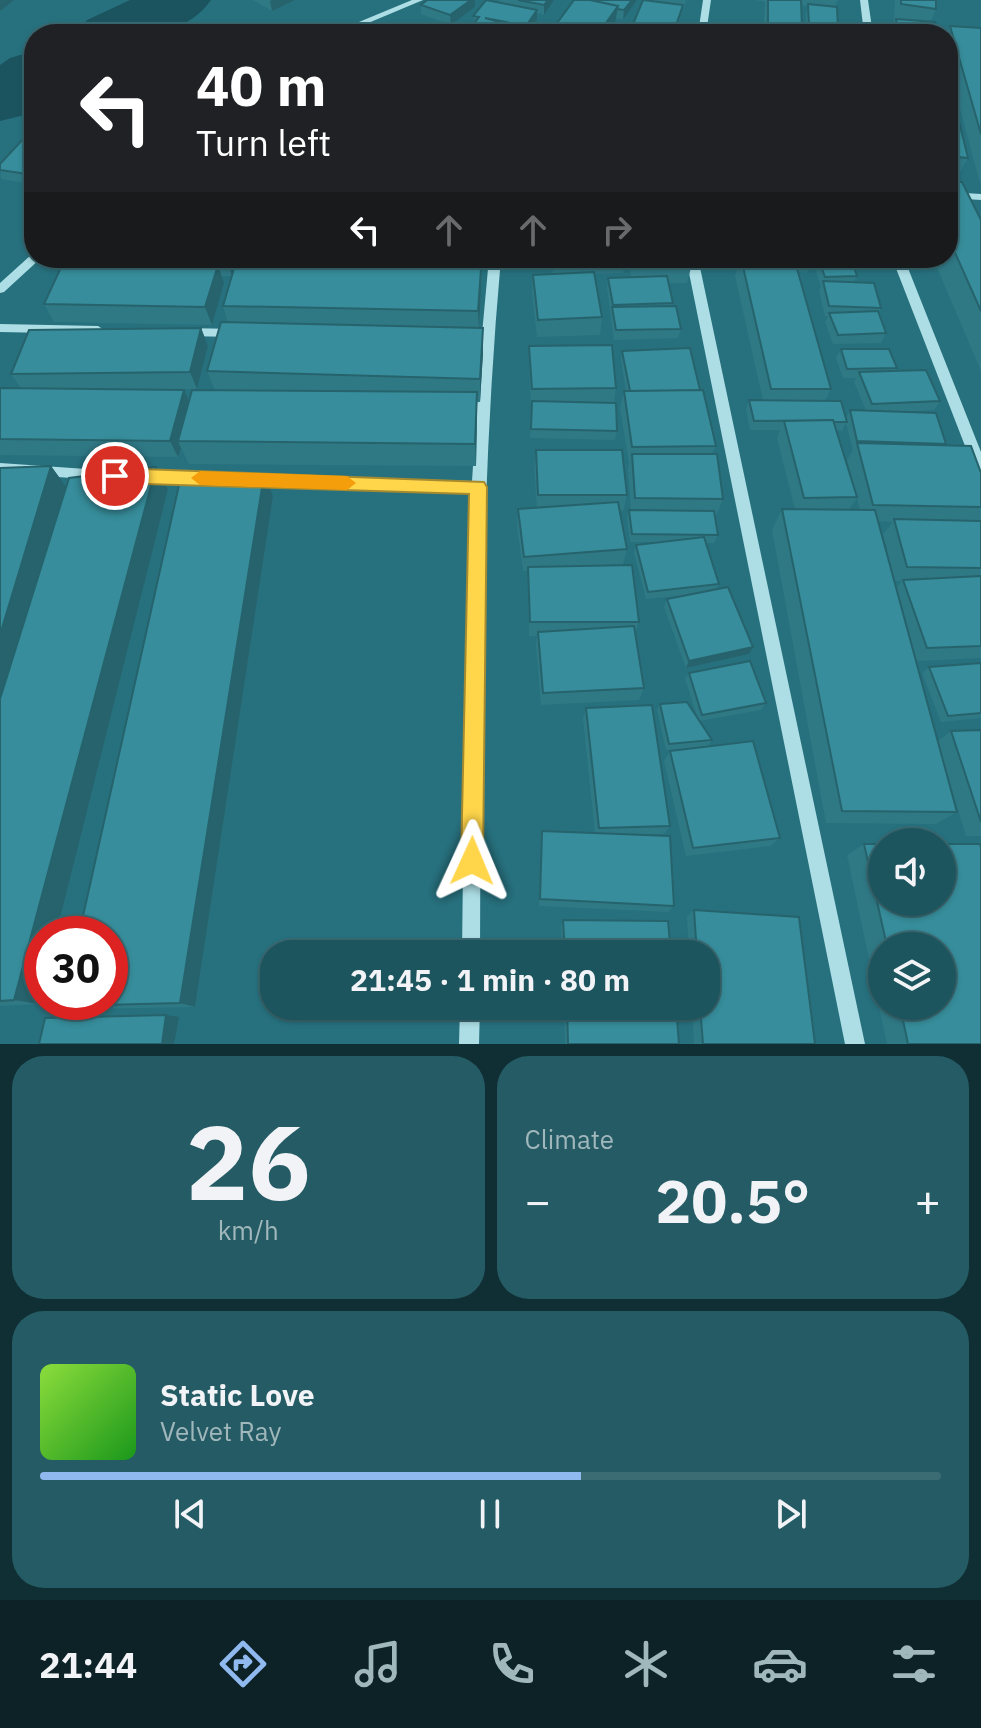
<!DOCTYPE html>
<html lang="en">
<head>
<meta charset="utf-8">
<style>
	:root { --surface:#1d555e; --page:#255b64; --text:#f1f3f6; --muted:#a0b7bc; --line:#3b6b73; --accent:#90b9f0 }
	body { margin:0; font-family:"IBM Plex Sans",sans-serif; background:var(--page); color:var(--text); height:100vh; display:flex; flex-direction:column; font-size:30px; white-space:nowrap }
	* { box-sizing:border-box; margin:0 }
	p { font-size:26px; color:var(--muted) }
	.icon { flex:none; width:44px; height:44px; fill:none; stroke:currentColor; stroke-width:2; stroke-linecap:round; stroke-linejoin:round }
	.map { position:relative; height:1044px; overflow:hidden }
	.details { display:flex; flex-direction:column; gap:12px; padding:12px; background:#102f34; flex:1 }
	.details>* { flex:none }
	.hud { position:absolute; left:24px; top:24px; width:934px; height:244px; border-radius:32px; box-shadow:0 2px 6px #0004,0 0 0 2px var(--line); background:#202124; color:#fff; overflow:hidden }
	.tools { position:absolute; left:868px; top:828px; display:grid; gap:16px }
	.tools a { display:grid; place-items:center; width:88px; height:88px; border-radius:50%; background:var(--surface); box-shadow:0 2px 6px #0004,0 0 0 2px var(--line); font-size:40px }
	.speed { position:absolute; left:24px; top:916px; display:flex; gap:16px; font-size:40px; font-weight:700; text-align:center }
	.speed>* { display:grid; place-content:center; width:104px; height:104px; border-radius:50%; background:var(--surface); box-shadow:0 2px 6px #0004,0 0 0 2px var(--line); line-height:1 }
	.speed .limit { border:12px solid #d22; background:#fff; color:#111 }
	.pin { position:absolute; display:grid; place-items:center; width:68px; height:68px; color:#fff; margin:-34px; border:4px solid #fff; border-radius:50%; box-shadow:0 2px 8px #0007 }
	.me { position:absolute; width:88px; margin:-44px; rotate:1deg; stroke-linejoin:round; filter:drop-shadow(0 0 6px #0008) }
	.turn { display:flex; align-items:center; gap:28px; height:168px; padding:0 40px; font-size:36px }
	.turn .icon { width:104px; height:104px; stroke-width:2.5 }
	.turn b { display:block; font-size:56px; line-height:68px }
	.lanes { display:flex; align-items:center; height:76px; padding:0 40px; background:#0003; justify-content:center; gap:40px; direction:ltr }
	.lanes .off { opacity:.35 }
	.big { font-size:60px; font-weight:700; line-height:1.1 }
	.details .tile { flex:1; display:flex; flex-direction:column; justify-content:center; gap:12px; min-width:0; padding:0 28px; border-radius:32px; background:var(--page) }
	.details .dial { align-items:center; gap:0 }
	.dial b { font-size:104px; line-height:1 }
	.song { display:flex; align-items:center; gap:24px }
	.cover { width:96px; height:96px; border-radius:12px; background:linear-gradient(135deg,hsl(90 70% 55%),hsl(120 70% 35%)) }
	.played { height:8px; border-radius:4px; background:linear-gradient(90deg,var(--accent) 60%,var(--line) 60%) }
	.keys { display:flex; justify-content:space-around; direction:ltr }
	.heat { display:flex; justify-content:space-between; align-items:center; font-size:44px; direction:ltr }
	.details .tiles { flex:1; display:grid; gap:12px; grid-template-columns:1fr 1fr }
	.tile:last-child { grid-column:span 2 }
	.trip { position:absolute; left:260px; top:940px; width:460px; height:80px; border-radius:32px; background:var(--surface); box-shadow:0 2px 6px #0004,0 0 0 2px var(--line); font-weight:700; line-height:80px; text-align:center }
	.dock { display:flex; height:128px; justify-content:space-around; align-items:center; background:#0c2226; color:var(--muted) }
	.dock .icon { width:56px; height:56px }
	.dock .current { color:var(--accent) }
	.dock b { font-size:36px; color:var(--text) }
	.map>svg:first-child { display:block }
</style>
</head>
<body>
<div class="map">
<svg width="981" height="1044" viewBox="0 0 981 1044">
	<rect width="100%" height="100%" fill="#27717e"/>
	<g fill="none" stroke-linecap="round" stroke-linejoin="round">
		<path fill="#1b545f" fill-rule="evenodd" d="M130 0H211C181 43 124 34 77 34L87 20Z
			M34 51V107L25 115 0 121V65L10 58Z"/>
		<path fill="#addee5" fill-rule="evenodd" d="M412 0H423L342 34H330Z
			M703 0H711L706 34H698Z
			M860 0H868L872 28 901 34H864Z
			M948 192 981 194V200L948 198Z
			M31 255H34V258H41L4 292 0 293V283Z
			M489 258H501C480 490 481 722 480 954H462L465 693 472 492 248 486 243 484 241 480 243 476 248 474 472 481 481 345Z
			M686 258H698L865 1044H845Z
			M892 258H904L981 452V474L974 469Z
			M0 324 98 326 104 330 98 334 0 332Z
			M183 328 238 329 244 333 238 337 183 336 177 332Z
			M0 463 115 471 120 472 122 476 120 480 115 481 0 473Z
			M144 471 199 473 204 474 206 478 204 482 199 483 144 481 139 480 137 476 139 472Z
			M460 1006H480L479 1044H459Z"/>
	</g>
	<path fill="#2f7985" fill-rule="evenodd" d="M253 0H295L272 11Z
		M427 0H475V7L451 25 421 14V5Z
		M499 0H554L544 15 537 13V20L527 34H465L474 23 473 16 499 3Z
		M574 0H637L623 20 616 18 615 24 608 34H549Z
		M643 0H686L684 8H682L675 34H631Z
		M755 0H838L835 6 838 28 836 34H806V14L808 6 801 5 802 27 800 34H763L765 2Z
		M895 0H936V9L931 21 938 34H890L895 22H894Z
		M950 26 981 28V183H980L948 65V34H947Z
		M948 77 968 158 958 176 948 175Z
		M34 139V184L1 179 0 164Z
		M948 182 981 220V371L933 258H948Z
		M161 258H477V269L481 288 479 328 483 352 480 402H477L476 466 189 464 181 448 178 457 0 455V388H21L11 374 201 328 208 346 197 389 148 390H184L189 400 215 390 207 371 228 322 223 306 232 276H221L224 283 212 325 54 322 44 304 163 264Z
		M552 258H626L623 273 594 274 602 317 600 335 537 337 532 293 533 275 553 274Z
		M628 258H690L692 264 687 283H668L673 303 672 306 681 329 678 338 614 340 607 288 608 278 631 277Z
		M734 258H810V263L807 273 798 272 831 389 825 401 846 418 850 410H866L854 382 856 378H843L836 358 841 349 897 368 896 371 940 401 934 410 900 412 946 444 981 473V658L916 661 938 741 951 731 981 730V836H966L946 770 957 812 936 824 826 823 772 530 782 509H795L777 438 780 430H750L746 409 749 400H763L735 276 737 269 733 260ZM846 423 853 450 847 460 855 489 836 430 842 431ZM857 498 860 510 849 509ZM878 521 893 522 883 534 895 581H902L896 588Z
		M817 258H851L857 276 854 282 881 308 878 313 886 333 881 343 833 344 825 322 828 316H825L819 291 821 286 814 266Z
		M529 346 616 388 614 403 617 431 615 440 530 438 531 406 529 364Z
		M622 351 700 390 716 446 712 454 723 499 717 514H715L718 535 714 543H706L719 584 717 589 753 647 749 654 686 668 664 607 667 599 689 595 646 599 634 553 636 545 656 542H630L627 518 629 510H631L628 470 629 463 620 408 624 391H626L621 360Z
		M536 450 627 495 623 511H620L627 549 623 564 593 566 639 622 635 633 644 688 639 700 541 705 536 645 537 636H529L528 571H523L517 525 518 509 537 508 534 467Z
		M51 466 66 487 156 467 168 489 56 934H42V988L38 1004 0 1006V468Z
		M264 475 273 496 195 1007 85 1009 63 1006Z
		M981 663V718L941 722 922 673 929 667Z
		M689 673 766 703 761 710 699 721 712 740 708 746 666 750 657 710 660 704 698 719 685 679Z
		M586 708 670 826 664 834 634 835 674 906 668 912 539 906 541 840 542 831 595 833 583 719Z
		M670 751 780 838 770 846 686 856 664 761Z
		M864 844H882V902H942V844H980L981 848V1044H887L847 855ZM882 946H942V1006H882Z
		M694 910 815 1044H694L692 1006H706V954H689L687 916Z
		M563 920 671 954H562L561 926Z
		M564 1006H676L679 1044H565Z"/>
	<path fill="#26636c" d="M0 0H14L0 11Z
		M272 0H295L272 11 270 1Z
		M471 0H475V7L451 25 450 15Z
		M548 0H554L544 15V5Z
		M632 0H637L623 20 624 10Z
		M618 6 615 24 608 34H598Z
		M537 10V20L526 34V26Z
		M226 258H234L235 262 232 276Z
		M218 265 224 283 212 325 205 307Z
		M481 269V288L479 329 478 311Z
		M201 328 208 346 197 389 190 372Z
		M483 328V352L480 402V379Z
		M184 390 192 407 178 441 181 448 178 457 170 441Z
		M477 392V415L476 466 475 444Z
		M51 466 67 488 0 722V635Z
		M156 467 168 489 56 934H42V988L38 1004 14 1000Z
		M264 475 273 496 195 1007 180 1003Z
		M753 647 749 654 686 668 689 661Z
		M166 1015 179 1017 174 1044H162Z"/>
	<path fill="#378d9b" stroke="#26636c" stroke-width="2" d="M427 0H471L450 15 421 5Z
		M486 0 537 10 526 26 485 18 521 28 516 34H465L479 17 473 16Z
		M518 0H548L544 5Z
		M574 0H590L618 6 598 34H549Z
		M590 0H632L624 10 617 9 618 6Z
		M643 0 683 5 673 34H662L631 29Z
		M768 0H801L802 27 768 24Z
		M901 0H936V9L901 4Z
		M808 4 837 7 838 28 809 25Z
		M896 19 935 22 938 34H899Z
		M950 26 981 28V134Z
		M418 31 429 34H415Z
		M948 77 968 158 948 156Z
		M24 138 34 139V175L0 170V164Z
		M948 182H962L981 220V311L948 237Z
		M161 258H222L161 259Z
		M634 258H690L692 264 636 265Z
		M741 258H794L831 389H771Z
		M794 258H810V263L795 262Z
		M818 258H851L857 276 825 277Z
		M63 263 218 265 205 307 44 304Z
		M235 265 481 269 478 311 223 306Z
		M594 272 602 317 538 320 533 275Z
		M667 276 673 303 613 305 608 278Z
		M823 281 874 283 881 308 829 306Z
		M676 306 681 329 616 330 612 307Z
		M878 311 886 333 838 335 829 313Z
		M221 322 483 328 480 379 207 371Z
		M201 328 190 372 11 374 29 330Z
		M612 345 616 388 532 389 529 346Z
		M690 348 700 390 630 391 622 351Z
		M841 349H889L897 368 847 369Z
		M926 370 940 401 872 404 859 372Z
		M0 388 184 390 170 441 0 439Z
		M192 390 477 392 475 444 178 441Z
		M703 390 716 446 632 447 624 391Z
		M749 400 841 401 847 422H834L833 420 754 421Z
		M532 401 616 403 617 431 531 429Z
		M850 410 936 413 946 444 857 441Z
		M833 420 857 497 804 498 784 421Z
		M857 443 971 446 981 473V507L873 505Z
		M536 450H622L627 495H538Z
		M632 454H717L723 499 635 498Z
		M51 466 0 635V468Z
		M156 467 14 1000 0 1001V699L69 478Z
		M264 475 180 1003 63 1006 64 1002H110V934H79L181 476Z
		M618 502 627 549 524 557 518 509Z
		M782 509 875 510 957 812 842 811Z
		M629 510 714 511 718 535 632 534Z
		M894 519 981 521V568L907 567Z
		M704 537 719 584 648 592 636 545Z
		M632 565 639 622H530L528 567Z
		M981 576V646L927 648 903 580Z
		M728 587 753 647 689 661 667 599Z
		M634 626 644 688 543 693 538 632Z
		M750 661 766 703 702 715 689 673Z
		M981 663V713L948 716 929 667Z
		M687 702 712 740 669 744 660 704Z
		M652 705 670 826 599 828 586 708Z
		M981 730V822L951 731Z
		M753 741 780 838 693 848 670 751Z
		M542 831 670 836 674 906 540 899Z
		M864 844H882V902H942V844H980L981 848V1044H908L900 1006H942V946H887Z
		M694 910 799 917 815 1044H703L700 1006H706V954H697Z
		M563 920 668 921 671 954H565Z
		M567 1006H676L679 1044H568Z
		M166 1015 162 1044H39L45 1018Z"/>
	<path fill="#ffd54a" stroke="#a68a30" stroke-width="2" d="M115 468 484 482 487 487 483 861 480 869 472 872 464 869 461 861 469 494 115 483 106 476Z"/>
	<path fill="#f59e0b" d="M200 471 347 476 356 483 347 490 200 485 191 478Z"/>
</svg>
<div class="tools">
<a><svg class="icon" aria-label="sound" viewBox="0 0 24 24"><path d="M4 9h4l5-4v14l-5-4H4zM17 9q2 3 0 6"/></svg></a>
<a><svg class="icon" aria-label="layers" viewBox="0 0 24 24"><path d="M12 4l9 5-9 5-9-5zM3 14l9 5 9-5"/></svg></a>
</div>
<div class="speed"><div class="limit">30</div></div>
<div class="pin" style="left:115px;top:476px;background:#d93025"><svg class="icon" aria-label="arrive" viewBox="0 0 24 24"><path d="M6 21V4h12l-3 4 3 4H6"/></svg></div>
<svg class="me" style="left:472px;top:861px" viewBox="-20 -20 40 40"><path d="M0-17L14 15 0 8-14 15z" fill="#ffd54a" stroke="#fff" stroke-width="4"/></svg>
<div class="trip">21:45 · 1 min · 80 m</div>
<div class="hud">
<div class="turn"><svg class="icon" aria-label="left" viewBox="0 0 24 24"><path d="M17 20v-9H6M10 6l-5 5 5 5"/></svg><div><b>40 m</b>Turn left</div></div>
<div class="lanes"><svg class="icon" aria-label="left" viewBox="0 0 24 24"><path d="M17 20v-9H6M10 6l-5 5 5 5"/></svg><svg class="icon off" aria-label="ahead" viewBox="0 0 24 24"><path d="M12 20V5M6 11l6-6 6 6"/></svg><svg class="icon off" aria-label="ahead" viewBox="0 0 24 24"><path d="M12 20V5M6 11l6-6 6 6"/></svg><svg class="icon off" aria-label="right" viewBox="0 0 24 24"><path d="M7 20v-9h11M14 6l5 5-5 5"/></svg></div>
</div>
</div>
<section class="details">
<div class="tiles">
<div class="tile dial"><b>26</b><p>km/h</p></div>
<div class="tile"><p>Climate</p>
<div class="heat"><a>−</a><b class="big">20.5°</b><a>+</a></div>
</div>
<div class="tile">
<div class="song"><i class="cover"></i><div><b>Static Love</b><p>Velvet Ray</p></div></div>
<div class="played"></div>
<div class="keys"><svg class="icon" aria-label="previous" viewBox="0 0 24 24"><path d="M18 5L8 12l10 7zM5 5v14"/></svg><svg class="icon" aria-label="pause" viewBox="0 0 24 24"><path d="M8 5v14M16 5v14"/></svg><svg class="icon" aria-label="next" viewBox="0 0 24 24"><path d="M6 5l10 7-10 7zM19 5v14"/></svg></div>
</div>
</div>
</section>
<nav class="dock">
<b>21:44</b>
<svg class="icon current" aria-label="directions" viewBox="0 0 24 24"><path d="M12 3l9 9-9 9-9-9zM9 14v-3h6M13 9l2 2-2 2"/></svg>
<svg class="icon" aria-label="music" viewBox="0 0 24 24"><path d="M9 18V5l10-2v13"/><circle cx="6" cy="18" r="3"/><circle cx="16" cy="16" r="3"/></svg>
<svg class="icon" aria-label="phone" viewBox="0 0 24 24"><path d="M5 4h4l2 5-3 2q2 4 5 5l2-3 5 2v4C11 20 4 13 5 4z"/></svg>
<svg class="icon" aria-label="climate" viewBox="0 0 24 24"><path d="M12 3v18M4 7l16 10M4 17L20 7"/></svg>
<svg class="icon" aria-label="car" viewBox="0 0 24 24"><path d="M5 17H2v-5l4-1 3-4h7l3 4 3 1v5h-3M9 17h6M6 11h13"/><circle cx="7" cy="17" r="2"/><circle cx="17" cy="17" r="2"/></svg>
<svg class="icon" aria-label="filters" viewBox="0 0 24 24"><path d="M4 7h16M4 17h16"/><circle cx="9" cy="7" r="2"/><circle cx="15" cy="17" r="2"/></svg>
</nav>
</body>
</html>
